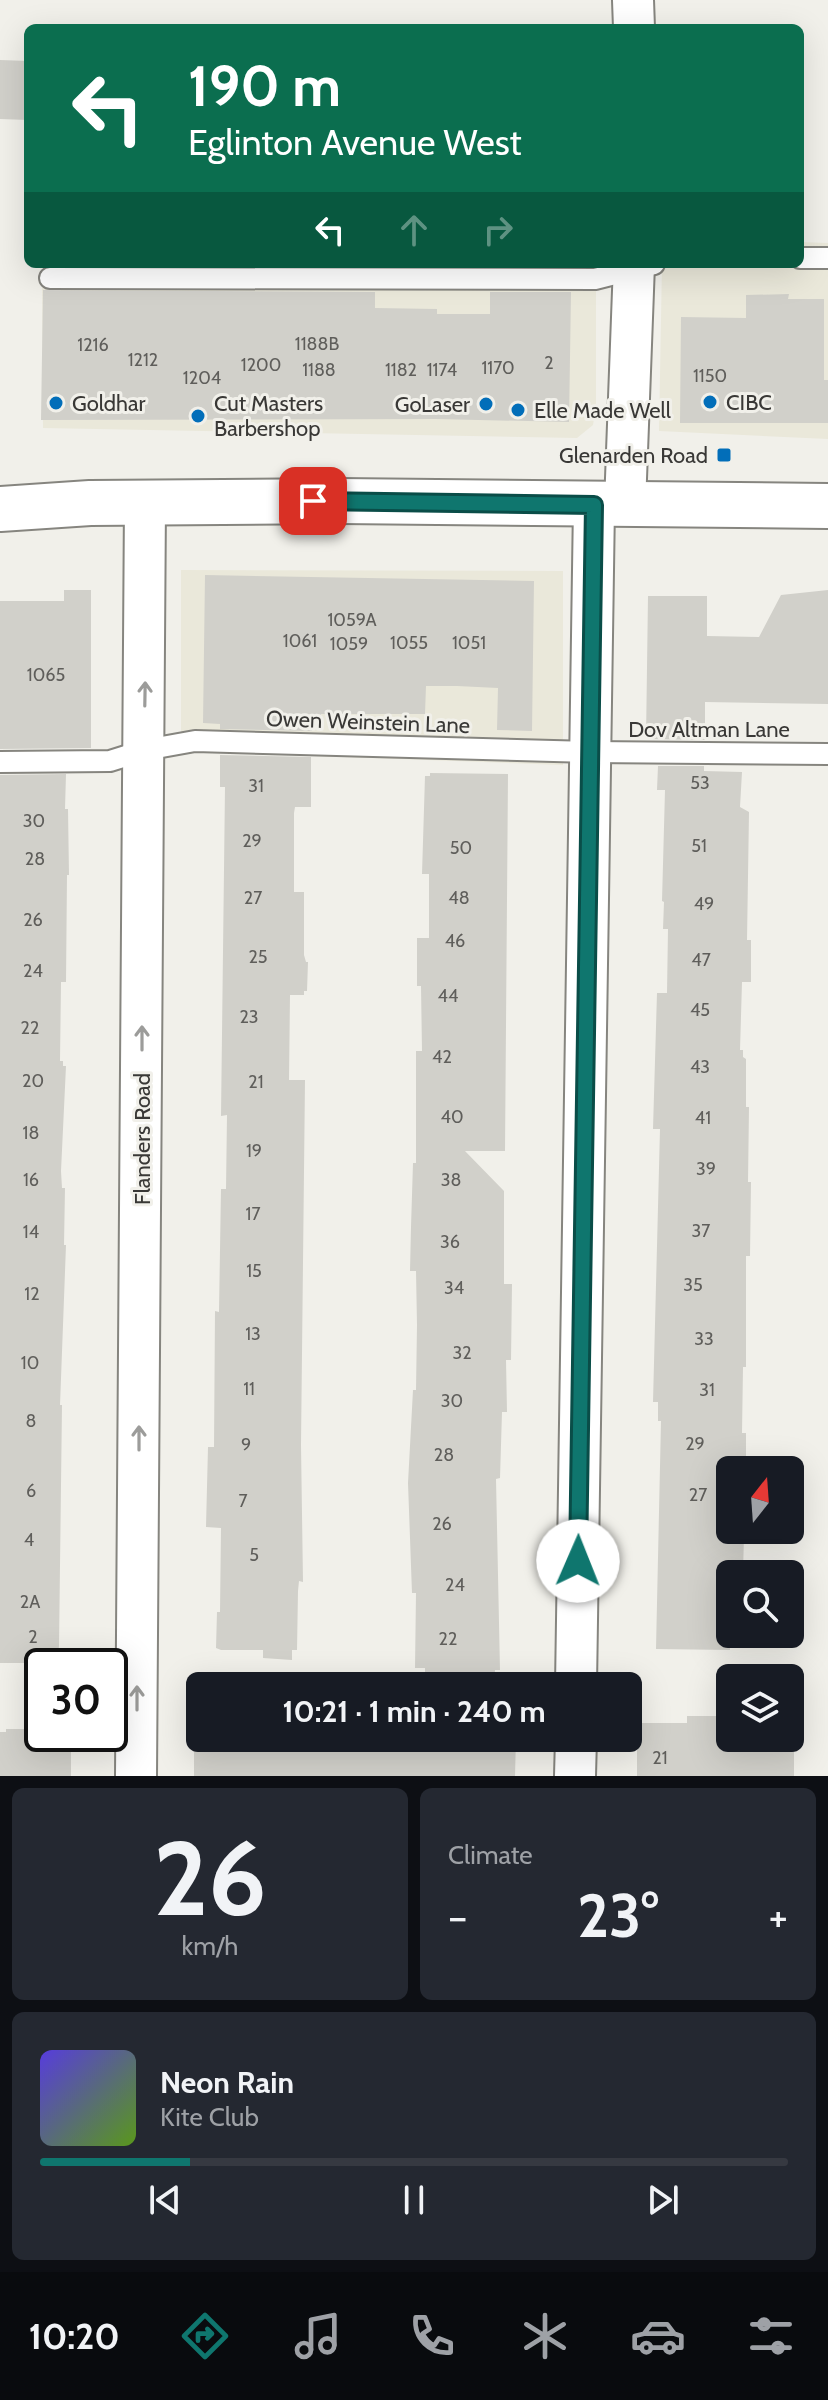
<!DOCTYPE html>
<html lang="en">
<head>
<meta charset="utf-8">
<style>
	:root { --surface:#171b24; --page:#242831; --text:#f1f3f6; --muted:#9ea1a6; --line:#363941; --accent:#0f766e }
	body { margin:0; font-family:Cabin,sans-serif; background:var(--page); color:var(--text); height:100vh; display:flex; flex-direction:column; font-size:30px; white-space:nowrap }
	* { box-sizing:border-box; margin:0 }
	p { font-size:26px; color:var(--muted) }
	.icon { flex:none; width:44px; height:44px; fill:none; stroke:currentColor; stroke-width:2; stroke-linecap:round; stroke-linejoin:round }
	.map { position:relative; height:1776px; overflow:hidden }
	.drawer { display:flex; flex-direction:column; gap:12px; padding:12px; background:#0d0f14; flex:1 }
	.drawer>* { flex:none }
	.hud { position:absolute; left:24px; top:24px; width:780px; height:244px; border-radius:12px; box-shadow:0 8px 32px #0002; background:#0b6e4f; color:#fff; overflow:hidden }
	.needle { width:52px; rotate:17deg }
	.buttons { position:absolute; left:716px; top:1456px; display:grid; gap:16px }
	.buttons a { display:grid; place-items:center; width:88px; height:88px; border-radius:12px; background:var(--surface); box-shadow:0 8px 32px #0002; font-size:40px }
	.speed { position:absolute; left:24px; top:1648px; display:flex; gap:16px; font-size:40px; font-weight:700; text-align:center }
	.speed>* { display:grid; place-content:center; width:104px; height:104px; border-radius:50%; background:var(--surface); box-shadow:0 8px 32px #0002; line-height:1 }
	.speed .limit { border:4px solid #111; border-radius:12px; background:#fff; color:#111 }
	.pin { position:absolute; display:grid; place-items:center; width:68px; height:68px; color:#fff; margin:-34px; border-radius:16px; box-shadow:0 4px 12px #0006 }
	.me { position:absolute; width:88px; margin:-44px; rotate:1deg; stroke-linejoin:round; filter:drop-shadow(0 0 6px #0008) }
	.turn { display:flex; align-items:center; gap:28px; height:168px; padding:0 32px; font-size:36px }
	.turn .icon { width:104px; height:104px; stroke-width:2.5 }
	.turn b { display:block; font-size:56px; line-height:68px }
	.lanes { display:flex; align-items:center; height:76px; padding:0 32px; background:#0003; justify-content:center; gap:40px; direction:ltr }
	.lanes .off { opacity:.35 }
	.big { font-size:60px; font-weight:700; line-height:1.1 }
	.drawer .card { flex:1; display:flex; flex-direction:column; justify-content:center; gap:12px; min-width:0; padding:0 28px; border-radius:12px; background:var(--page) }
	.drawer .dial { align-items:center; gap:0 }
	.dial b { font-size:104px; line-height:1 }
	.song { display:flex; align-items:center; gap:24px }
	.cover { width:96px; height:96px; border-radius:12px; background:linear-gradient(135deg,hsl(250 70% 55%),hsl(90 70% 35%)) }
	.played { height:8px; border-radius:4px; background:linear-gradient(90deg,var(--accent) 20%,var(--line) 20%) }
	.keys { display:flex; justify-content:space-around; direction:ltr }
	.heat { display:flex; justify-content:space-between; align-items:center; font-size:44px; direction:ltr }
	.drawer .tiles { flex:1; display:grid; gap:12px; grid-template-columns:1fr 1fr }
	.card:last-child { grid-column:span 2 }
	.trip { position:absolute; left:186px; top:1672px; width:456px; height:80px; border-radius:12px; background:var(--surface); box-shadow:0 8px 32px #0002; font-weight:700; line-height:80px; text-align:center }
	.tab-bar { display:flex; height:128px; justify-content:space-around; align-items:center; background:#090b0e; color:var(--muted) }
	.tab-bar .icon { width:56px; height:56px }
	.tab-bar .on { color:var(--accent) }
	.tab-bar b { font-size:36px; color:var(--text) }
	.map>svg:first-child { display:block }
</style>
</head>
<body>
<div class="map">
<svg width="828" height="1776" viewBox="0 0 828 1776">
	<rect width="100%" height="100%" fill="#f1f0ea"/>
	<path fill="#eae8da" d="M800 242 828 243V439L659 431 662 264H800Z
		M42 271 596 274V406L593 425 577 438 43 428Z
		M181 570 563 571V765L181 751Z"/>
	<path fill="#d1d0ca" d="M0 60 28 61V120L0 119Z
		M45 264H376L45 266Z
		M43 290 375 292V308L437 309V314H490V292H571L569 422 436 419 41 420Z
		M789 294 788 299H824V380H828V423H680L681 317 746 318V295Z
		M205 575 534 581 532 731 497 730 498 688 457 686H426L425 714H321V725H312V731L220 729V724L203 723Z
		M64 590H91V748L0 749V601H64Z
		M828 590V704L705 702V740L646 739 648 596H707V636L759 637 781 595Z
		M220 755 311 757V807H295L294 813V892H304V955L306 962H308L307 991H304V995H290L289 1080H305L301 1445 303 1582 299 1581 298 1591 297 1650H292V1660L263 1658V1650H221L216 1648 217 1612H220L221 1528 206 1527 208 1447H214L215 1311 219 1312 221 1189H226L227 1115 221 1116 225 787H220Z
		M658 766H704V771L742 772 740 807 749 812 747 940H751V982H742L740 1050H743V1057L746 1059V1107H749L748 1182H751L750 1256H746V1367H743L742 1433H746V1470H730V1534L744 1535 743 1574H730V1650L656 1649 661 1421H658V1402H653L660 1129H653L657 993H667L668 929H663L664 902 662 901 665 790H657Z
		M430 773 508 774 505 1151H465L504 1191V1284H512L511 1360H506L507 1412H502L500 1478 496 1479 500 1670H495L494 1686H459V1672H425V1668H415L416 1593H412L408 1483 413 1390H416L417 1325 416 1271H410L411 1227 413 1163H416V1051H422L421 986H417V938H429V874H422L425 776H430Z
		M66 774 65 809H68L69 875H67L66 982H61L60 1061H63V1066H66L61 1171 62 1188H65L64 1245H66L60 1405H62L59 1646 57 1663H0V775Z
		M687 1716H730V1738H794V1776H637V1723H687Z
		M6 1729H42V1734H51V1737L71 1738V1776H0V1732H6Z
		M194 1738H516L515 1776H194Z"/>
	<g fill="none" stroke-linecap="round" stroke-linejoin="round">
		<g stroke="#86857f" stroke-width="24">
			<path id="service" d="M800 258H828
				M50 278 595 279 654 264
				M0 762 110 761 145 750 195 741 590 752 828 754"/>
		</g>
		<g stroke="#86857f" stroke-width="44">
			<path id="minor" d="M633 0 634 28
				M625 505 634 264
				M576 1686 594 505
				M136 1776 145 502
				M575 1776 576 1738"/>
		</g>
		<g stroke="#86857f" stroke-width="48">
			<path id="primary" d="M0 509 90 503 340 501 828 506"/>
		</g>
		<use href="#service" stroke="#fff" stroke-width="20"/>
		<use href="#minor" stroke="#fff" stroke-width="40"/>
		<use href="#primary" stroke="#fff" stroke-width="44"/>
	</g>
	<defs><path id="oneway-shaft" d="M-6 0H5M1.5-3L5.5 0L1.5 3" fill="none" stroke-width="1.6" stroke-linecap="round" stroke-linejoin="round" transform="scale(2)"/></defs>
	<g stroke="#9c9c9a">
		<use href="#oneway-shaft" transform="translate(145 694) rotate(-89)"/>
		<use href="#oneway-shaft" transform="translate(142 1038) rotate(-90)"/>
		<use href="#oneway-shaft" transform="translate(139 1438) rotate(-90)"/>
		<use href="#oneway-shaft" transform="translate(137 1698) rotate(-90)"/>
	</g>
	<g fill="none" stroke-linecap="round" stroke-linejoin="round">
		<g stroke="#0a4d48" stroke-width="20">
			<path id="route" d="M313 501 594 505 578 1561"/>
		</g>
		<use href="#route" stroke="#0f766e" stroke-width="14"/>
	</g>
	<g fill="#026eb9" stroke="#f1f0ea" stroke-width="3">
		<circle cx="710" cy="402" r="8"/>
		<circle cx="56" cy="403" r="8"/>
		<circle cx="486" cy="404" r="8"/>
		<circle cx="518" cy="410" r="8"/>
		<circle cx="198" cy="416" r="8"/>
		<rect x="716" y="447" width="16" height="16" rx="4"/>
	</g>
	<g text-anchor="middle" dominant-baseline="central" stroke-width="6" stroke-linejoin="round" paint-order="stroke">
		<g font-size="18" fill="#5f5e5b">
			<text x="317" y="344">1188B</text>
			<text x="93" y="345">1216</text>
			<text x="143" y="360">1212</text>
			<text x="549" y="363">2</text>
			<text x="261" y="365">1200</text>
			<text x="498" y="368">1170</text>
			<text x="319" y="370">1188</text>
			<text x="401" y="370">1182</text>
			<text x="442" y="370">1174</text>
			<text x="710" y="376">1150</text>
			<text x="202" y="378">1204</text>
			<text x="352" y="620">1059A</text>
			<text x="300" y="641">1061</text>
			<text x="409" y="643">1055</text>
			<text x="469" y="643">1051</text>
			<text x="349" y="644">1059</text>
			<text x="46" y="675">1065</text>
			<text x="700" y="783">53</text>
			<text x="256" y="786">31</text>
			<text x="34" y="821">30</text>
			<text x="252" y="841">29</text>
			<text x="699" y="846">51</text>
			<text x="461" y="848">50</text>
			<text x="35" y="859">28</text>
			<text x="253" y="898">27</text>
			<text x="459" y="898">48</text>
			<text x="704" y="904">49</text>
			<text x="33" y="920">26</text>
			<text x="455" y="941">46</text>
			<text x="258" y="957">25</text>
			<text x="701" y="960">47</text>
			<text x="33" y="971">24</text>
			<text x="448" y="996">44</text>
			<text x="700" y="1010">45</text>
			<text x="249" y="1017">23</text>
			<text x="30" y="1028">22</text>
			<text x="442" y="1057">42</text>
			<text x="700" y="1067">43</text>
			<text x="33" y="1081">20</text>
			<text x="256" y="1082">21</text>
			<text x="452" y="1117">40</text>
			<text x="703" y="1118">41</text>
			<text x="31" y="1133">18</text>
			<text x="254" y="1151">19</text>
			<text x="706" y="1169">39</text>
			<text x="31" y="1180">16</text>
			<text x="451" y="1180">38</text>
			<text x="253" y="1214">17</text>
			<text x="701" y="1231">37</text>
			<text x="31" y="1232">14</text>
			<text x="450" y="1242">36</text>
			<text x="254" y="1271">15</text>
			<text x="693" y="1285">35</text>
			<text x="454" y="1288">34</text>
			<text x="32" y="1294">12</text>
			<text x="253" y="1334">13</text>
			<text x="704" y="1339">33</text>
			<text x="462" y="1353">32</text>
			<text x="30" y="1363">10</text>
			<text x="249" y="1389">11</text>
			<text x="707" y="1390">31</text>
			<text x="452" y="1401">30</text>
			<text x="31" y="1421">8</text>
			<text x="695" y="1444">29</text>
			<text x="246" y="1445">9</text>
			<text x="444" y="1455">28</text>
			<text x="31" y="1491">6</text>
			<text x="698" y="1495">27</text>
			<text x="243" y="1501">7</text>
			<text x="442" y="1524">26</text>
			<text x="29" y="1540">4</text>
			<text x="254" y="1555">5</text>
			<text x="455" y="1585">24</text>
			<text x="30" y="1602">2A</text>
			<text x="33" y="1637">2</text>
			<text x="448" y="1639">22</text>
			<text x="660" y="1758">21</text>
		</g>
		<g font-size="22" fill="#393836" stroke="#f1f0ea" text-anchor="start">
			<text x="726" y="402">CIBC</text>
			<text x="72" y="403">Goldhar</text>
			<text x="214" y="403">Cut Masters<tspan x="214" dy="25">Barbershop</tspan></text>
			<text x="470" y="404" text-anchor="end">GoLaser</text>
			<text x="534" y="410">Elle Made Well</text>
			<text x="708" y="455" text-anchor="end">Glenarden Road</text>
		</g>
		<g font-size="22" fill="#393836" stroke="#f1f0ea">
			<text transform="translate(368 722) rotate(2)">Owen Weinstein Lane</text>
			<text x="709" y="729">Dov Altman Lane</text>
			<text transform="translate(142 1139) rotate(-90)">Flanders Road</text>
		</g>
	</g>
</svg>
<div class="buttons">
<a><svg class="needle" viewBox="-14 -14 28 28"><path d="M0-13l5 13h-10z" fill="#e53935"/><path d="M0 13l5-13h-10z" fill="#9ea1a6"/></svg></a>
<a><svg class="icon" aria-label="search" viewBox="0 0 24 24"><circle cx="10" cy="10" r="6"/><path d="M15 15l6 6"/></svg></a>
<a><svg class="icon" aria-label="layers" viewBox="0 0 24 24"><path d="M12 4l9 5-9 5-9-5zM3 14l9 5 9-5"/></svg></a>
</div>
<div class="speed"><div class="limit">30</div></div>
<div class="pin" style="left:313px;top:501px;background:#d93025"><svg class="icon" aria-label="arrive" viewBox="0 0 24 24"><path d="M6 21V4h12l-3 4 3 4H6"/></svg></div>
<svg class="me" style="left:578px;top:1561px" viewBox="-20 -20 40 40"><circle r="19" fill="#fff"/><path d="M0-13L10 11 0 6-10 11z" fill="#0f766e"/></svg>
<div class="trip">10:21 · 1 min · 240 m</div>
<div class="hud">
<div class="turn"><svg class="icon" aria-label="left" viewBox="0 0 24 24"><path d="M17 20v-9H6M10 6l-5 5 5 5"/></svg><div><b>190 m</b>Eglinton Avenue West</div></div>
<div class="lanes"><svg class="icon" aria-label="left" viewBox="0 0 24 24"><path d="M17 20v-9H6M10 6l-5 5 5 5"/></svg><svg class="icon off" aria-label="ahead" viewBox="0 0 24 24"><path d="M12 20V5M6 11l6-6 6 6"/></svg><svg class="icon off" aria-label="right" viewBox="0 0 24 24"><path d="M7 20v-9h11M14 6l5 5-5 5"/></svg></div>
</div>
</div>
<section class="drawer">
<div class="tiles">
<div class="card dial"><b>26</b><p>km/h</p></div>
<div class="card"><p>Climate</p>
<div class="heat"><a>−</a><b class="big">23°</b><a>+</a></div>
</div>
<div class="card">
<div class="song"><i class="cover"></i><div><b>Neon Rain</b><p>Kite Club</p></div></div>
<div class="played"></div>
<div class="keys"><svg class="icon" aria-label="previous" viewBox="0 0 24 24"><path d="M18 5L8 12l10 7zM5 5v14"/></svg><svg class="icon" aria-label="pause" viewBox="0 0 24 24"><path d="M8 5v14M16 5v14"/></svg><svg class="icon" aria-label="next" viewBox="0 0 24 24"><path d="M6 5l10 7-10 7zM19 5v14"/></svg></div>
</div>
</div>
</section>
<nav class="tab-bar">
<b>10:20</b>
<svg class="icon on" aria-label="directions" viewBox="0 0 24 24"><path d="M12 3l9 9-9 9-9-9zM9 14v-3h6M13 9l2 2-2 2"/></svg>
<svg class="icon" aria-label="music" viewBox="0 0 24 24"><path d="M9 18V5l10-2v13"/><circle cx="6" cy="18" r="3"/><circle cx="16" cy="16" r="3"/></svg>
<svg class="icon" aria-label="phone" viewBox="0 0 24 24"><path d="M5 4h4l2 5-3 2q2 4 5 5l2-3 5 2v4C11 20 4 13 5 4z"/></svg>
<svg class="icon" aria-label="climate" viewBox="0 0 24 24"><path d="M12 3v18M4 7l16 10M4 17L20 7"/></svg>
<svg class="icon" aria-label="car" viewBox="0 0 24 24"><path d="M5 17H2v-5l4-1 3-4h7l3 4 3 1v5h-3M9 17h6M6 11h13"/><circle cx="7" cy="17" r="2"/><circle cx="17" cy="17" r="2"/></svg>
<svg class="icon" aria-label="filters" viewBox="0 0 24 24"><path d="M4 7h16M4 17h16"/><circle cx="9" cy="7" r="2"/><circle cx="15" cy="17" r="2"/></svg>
</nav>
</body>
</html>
